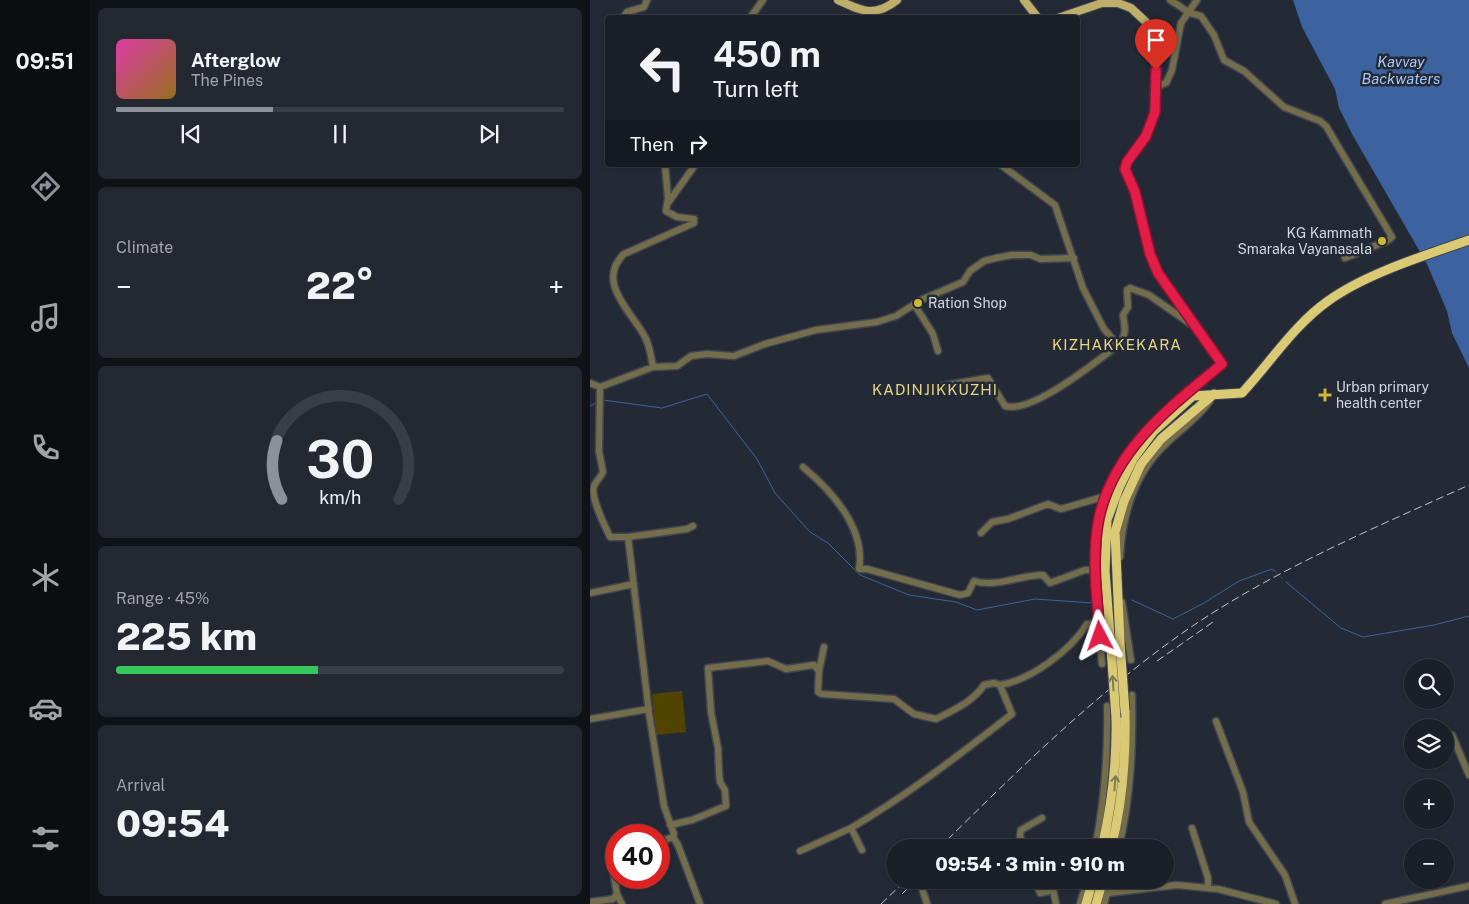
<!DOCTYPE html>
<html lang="en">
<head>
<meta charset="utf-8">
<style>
	:root { --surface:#1b2028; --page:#242830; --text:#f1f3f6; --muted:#a0a3a8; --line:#393e45; --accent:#8c9099 }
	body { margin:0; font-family:"Public Sans",sans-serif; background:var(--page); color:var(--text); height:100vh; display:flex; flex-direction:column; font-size:19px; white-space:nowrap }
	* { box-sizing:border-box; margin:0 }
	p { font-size:16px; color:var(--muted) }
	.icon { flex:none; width:28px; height:28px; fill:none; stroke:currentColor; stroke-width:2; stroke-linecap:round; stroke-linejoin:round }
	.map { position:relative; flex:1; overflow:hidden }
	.side { display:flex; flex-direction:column; gap:8px; padding:8px; background:#0f1216; width:500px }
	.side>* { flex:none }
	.banner { position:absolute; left:15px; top:15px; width:475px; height:152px; border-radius:5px; box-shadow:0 1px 4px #0004,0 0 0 1px var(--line); background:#1b2028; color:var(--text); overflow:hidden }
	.fabs { position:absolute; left:814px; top:659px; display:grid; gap:10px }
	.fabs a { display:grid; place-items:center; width:50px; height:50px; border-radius:50%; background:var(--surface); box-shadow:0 1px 4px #0004,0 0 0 1px var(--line); font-size:25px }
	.speed { position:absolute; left:15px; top:824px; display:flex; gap:10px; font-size:25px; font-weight:700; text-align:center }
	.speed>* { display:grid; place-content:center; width:65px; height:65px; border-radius:50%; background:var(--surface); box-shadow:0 1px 4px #0004,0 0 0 1px var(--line); line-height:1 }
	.speed .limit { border:8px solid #d22; background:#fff; color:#111 }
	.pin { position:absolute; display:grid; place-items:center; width:42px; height:42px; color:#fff; margin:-51px -21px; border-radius:50% 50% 50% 0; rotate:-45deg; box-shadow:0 0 5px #0007 }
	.pin .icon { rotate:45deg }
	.me { position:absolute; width:55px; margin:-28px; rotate:356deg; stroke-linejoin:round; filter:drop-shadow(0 0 4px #0008) }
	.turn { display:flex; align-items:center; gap:18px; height:105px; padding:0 25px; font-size:22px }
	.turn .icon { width:65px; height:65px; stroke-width:2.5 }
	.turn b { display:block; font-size:35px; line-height:42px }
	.then { display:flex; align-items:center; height:48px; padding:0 25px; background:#0003; gap:10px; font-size:19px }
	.big { font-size:38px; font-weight:800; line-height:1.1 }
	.side .tile { flex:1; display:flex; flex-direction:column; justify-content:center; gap:8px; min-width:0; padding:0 18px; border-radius:8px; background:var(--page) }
	.side .dial { align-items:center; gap:0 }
	.dial svg { height:130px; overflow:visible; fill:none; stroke:var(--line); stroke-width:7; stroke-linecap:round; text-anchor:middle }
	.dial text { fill:var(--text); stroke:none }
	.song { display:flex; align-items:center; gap:15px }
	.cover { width:60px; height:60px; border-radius:8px; background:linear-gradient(135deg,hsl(320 70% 55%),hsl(40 70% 35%)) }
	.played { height:5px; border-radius:2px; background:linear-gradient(90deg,var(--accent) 35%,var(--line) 35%) }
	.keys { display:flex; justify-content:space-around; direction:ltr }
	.heat { display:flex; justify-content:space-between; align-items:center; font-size:28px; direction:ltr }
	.charge { height:8px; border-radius:4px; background:linear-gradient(90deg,#34c759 45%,var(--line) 0) }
	.trip { position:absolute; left:296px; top:839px; width:288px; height:50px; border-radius:25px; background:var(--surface); box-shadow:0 1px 4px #0004,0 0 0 1px var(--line); font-weight:800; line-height:50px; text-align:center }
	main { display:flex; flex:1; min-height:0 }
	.dock { display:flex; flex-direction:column; width:90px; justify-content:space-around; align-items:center; background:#0b0d10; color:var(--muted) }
	.dock .icon { width:35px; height:35px }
	.dock .on { color:var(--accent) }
	.dock b { font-size:22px; color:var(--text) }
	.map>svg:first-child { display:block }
</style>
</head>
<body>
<main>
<nav class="dock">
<b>09:51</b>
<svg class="icon on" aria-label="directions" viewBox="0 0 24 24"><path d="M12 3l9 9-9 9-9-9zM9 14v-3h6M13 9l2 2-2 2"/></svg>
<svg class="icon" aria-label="music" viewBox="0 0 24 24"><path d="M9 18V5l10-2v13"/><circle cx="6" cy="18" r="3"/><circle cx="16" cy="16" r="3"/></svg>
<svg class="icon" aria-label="phone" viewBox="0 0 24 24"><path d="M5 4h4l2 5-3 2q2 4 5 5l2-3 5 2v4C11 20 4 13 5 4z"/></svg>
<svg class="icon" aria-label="climate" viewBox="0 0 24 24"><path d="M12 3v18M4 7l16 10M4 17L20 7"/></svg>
<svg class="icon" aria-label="car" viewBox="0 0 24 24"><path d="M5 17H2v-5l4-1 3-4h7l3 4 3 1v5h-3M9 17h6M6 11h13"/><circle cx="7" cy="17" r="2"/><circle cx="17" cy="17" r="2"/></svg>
<svg class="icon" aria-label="filters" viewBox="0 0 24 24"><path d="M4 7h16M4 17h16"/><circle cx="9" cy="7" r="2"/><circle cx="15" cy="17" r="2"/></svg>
</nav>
<section class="side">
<div class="tile">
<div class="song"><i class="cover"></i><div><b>Afterglow</b><p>The Pines</p></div></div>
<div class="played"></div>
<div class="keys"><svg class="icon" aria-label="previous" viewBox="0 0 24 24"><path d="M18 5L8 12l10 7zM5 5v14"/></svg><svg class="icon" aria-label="pause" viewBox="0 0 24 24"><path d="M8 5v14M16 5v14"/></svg><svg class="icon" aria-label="next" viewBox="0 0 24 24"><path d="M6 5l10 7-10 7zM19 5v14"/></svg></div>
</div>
<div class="tile"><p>Climate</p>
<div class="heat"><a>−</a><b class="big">22°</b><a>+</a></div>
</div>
<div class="tile dial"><svg viewBox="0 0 100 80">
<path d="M14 69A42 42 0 1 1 86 69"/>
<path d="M14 69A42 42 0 0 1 11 33" stroke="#8c9099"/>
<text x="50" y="56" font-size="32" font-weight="700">30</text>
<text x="50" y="72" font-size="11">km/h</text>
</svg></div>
<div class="tile"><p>Range · 45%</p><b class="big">225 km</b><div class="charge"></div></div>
<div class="tile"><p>Arrival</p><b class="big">09:54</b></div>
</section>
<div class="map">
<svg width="879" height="904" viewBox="0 0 879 904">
	<rect width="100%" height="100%" fill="#242a35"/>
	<path fill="#504400" d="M92 691 96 732 66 735 62 694Z"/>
	<path fill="#3c629f" d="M703 0H879V368L862 333 857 311 837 264 762 134 749 108 745 89 712 27Z"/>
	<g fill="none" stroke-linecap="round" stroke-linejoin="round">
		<path stroke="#3c629f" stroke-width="1" d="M13 400 72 408 117 394 167 459 185 493 220 532 238 543 270 575 319 595 366 602 387 610 445 599 502 603
			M0 406 6 403
			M691 577 692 578
			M696 582 751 628 773 637 844 625 879 616
			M542 600 583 619 614 603 649 581 682 569 686 572"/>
		<g stroke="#404650" stroke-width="9">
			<path id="minor" d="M580 0 600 13 611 16 624 35 634 60 654 71 694 107 730 121 736 126 802 237 797 241 755 258
				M33 18 37 12 54 7 57 0
				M160 18 173 0
				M567 86 576 83 582 70 591 23 607 0
				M411 165 465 205 493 288 514 329 528 345C537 336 535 327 533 315L538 307 537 290 540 288 559 295 605 327
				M78 203 105 165
				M324 304 343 334 348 351
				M63 367C61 357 60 346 55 337 42 312 5 282 34 254L104 223V219L87 217 76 211 78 198 75 165
				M0 383 10 387 63 367 87 366 101 356 117 354 144 356 175 344 226 330 287 322 306 316 331 300 373 282 380 271 394 261 406 258 422 255H441L450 259 484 258
				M10 387 9 451 13 472C11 477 6 481 4 486 0 497 15 526 20 537H38
				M345 387 398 378 415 406C442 414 506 362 528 345
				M213 467C242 491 276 529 269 569H277L370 595 378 593 384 581C405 588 430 575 453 575L460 583 495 570H505
				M391 533 402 522 418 519 458 504 471 509 516 496
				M530 557C532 519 542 481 568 452 585 433 606 421 620 401
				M0 593 44 584
				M532 602 541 660
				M512 664C505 579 492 497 557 429 580 405 606 385 632 364
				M229 671 234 647
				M410 685C441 680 481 650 497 624L509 623
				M0 719 59 709
				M626 721 653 792 659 822 695 875 705 904
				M862 735 879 775
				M80 825 102 820 136 806 135 790 130 782 129 772 128 748 121 712 118 668 178 661 196 669 224 665 229 671 228 692 232 694 304 699 324 714 346 719C363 710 383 702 394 685L404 683 410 685 422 714C370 754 318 795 261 828L272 850
				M602 828 618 878V888
				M83 837 88 845 110 904
				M69 842 83 837 84 834 74 806 59 713 38 537 97 529 103 526
				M434 848 430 836 431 830 452 818
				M505 848C515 799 518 755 517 706
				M529 848C541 795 543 748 542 695
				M210 851 261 828
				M445 880 450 893 463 890 466 904
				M330 882 337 904
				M518 893 587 885 628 889 686 904
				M27 894 32 904
				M0 902 23 899 27 894 22 865 26 860
				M490 904 497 880
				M514 904 521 880
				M795 904 879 886"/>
		</g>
		<g stroke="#404650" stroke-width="10">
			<path id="major" d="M248 0C272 11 284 18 307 0
				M434 0 448 18
				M468 18 512 3H528L541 8 556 22 564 38 567 86 565 113 556 136 537 162 535 169 545 192 560 254 568 273 632 364"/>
		</g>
		<g stroke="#404650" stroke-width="11">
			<path id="highway" d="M530 643 525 532 534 501 551 464 571 439 624 394
				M521 648 515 571 517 520 529 488 543 459 563 432 603 396 652 393C680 363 704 325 738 301 775 274 836 255 879 240
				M512 848C522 804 527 763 526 718
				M521 848C533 802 536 758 535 711
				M496 904 503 880
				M506 904 513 880"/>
		</g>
		<use href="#minor" stroke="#736d4c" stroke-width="6"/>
		<use href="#major" stroke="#bdaf6a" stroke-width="8"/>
		<use href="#highway" stroke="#dac975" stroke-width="9"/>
		<path stroke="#c1c5cc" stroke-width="1" stroke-dasharray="8 4" stroke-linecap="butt" d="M567 661 623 622
			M349 848C424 774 498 701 584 639 674 574 778 531 879 485
			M312 894 326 880
			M291 904 316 880"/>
		<g stroke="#404650" stroke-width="11" stroke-linecap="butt">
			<path id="highway-bridge" d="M530 643 535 711
				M521 648 526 718"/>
		</g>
		<use href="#highway-bridge" stroke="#dac975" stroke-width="9"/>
	</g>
	<defs><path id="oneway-shaft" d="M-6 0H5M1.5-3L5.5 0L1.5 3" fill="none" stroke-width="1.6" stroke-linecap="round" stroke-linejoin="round" transform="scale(1.25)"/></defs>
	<g stroke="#7f7a55">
		<use href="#oneway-shaft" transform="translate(523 683) rotate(-94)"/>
		<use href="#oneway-shaft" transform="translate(525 783) rotate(-85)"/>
	</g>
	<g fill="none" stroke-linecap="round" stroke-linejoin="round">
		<g stroke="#92132f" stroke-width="12">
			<path id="route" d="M510 636C507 598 501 556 509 518 524 449 580 407 632 364L568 273 560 254 545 192 535 169 537 162 556 136 565 112 566 70"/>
		</g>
		<use href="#route" stroke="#e11d48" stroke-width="9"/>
	</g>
	<g fill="#d0b736" stroke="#242a35" stroke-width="2">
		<circle cx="792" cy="241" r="5"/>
		<circle cx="328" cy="303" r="5"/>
		<path d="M732.5 387.5h5v5h5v5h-5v5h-5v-5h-5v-5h5z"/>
	</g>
	<g text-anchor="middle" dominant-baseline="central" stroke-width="5" stroke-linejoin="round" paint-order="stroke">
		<g font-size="14" fill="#d2d6dd" stroke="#242a35" text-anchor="start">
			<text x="782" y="233" text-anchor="end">KG Kammath<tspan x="782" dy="16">Smaraka Vayanasala</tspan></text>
			<text x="338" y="303">Ration Shop</text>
			<text x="746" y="387">Urban primary<tspan x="746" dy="16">health center</tspan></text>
		</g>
		<g font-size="15" font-style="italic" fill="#a6c7fb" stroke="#242a35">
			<text x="811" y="61">Kavvay<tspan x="811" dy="17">Backwaters</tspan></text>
		</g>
		<g font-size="15" letter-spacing="1" fill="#e5d587" stroke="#242a35">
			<text x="527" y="344">KIZHAKKEKARA</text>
			<text x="345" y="389">KADINJIKKUZHI</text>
		</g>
	</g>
</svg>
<div class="fabs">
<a><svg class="icon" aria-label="search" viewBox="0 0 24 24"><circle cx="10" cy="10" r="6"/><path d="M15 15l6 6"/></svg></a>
<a><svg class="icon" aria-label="layers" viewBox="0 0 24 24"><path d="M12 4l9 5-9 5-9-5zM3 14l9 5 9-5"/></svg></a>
<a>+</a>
<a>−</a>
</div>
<div class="speed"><div class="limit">40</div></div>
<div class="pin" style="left:566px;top:70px;background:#d93025"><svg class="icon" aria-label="arrive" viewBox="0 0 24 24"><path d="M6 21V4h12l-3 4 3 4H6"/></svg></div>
<svg class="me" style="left:510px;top:636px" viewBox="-20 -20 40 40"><path d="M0-17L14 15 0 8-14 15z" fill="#e11d48" stroke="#fff" stroke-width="4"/></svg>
<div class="trip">09:54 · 3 min · 910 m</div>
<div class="banner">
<div class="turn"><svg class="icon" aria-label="left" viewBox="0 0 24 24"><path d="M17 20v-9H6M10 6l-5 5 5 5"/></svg><div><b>450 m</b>Turn left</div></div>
<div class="then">Then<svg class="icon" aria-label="right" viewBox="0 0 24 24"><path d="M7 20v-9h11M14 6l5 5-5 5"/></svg></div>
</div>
</div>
</main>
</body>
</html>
